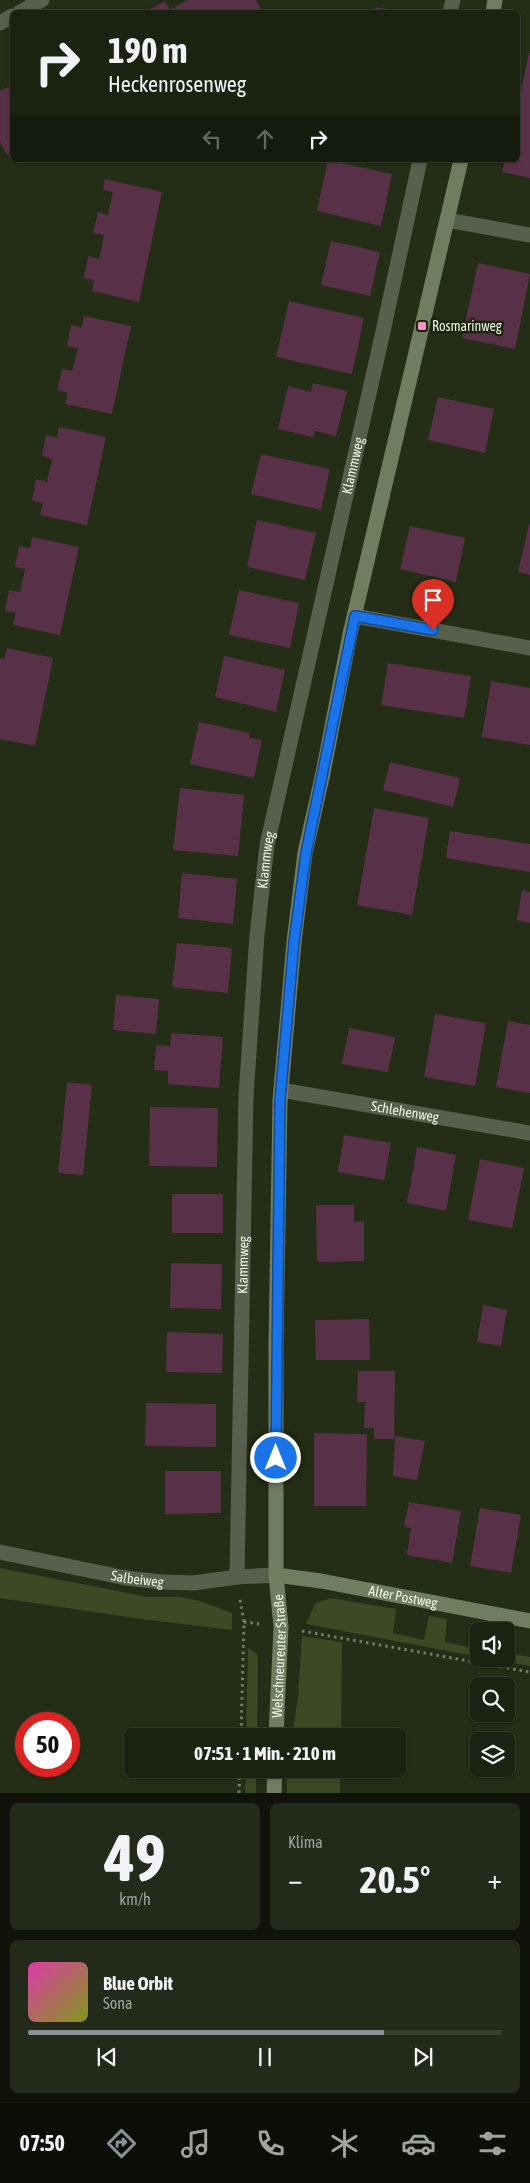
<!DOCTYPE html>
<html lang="de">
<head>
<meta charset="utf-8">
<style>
	:root { --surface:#1b2210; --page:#242a19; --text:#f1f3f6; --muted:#a0a49f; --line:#393f30; --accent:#8c9099 }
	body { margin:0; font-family:"Asap Condensed",sans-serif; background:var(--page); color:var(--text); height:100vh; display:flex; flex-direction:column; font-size:19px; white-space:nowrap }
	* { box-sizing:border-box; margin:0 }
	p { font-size:16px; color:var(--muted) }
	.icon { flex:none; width:28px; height:28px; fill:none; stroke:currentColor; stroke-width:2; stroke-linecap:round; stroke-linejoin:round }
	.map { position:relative; height:1793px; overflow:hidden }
	.sheet { display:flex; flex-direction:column; gap:10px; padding:10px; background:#0f1309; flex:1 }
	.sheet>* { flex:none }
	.hud { position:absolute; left:10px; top:10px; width:510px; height:152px; border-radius:8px; box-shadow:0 1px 4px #0004,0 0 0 1px var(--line); background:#1b2210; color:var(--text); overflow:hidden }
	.tools { position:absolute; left:470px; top:1622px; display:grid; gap:10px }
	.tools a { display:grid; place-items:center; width:45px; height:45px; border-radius:8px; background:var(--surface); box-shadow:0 1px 4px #0004,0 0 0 1px var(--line); font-size:25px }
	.speed { position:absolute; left:15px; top:1712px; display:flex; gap:10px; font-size:25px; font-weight:700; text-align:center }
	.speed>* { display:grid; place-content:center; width:65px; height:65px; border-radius:50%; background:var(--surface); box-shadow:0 1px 4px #0004,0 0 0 1px var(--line); line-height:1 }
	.speed .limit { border:8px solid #d22; background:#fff; color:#111 }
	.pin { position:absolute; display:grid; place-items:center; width:42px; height:42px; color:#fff; margin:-51px -21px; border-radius:50% 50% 50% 0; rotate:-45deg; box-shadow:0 0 5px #0007 }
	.pin .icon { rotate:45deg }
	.me { position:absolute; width:55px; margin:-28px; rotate:0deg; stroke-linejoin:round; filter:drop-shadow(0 0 4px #0008) }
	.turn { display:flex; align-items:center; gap:18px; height:105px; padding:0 15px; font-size:22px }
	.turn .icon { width:65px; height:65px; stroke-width:2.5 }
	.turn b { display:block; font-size:35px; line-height:42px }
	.lanes { display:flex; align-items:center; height:48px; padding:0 15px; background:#0003; justify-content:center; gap:25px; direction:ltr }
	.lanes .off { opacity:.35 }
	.big { font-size:38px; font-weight:700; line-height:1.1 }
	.sheet .tile { flex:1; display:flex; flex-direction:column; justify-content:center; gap:8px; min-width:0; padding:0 18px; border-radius:8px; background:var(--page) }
	.sheet .dial { align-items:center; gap:0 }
	.dial b { font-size:65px; line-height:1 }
	.song { display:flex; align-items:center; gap:15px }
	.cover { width:60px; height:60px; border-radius:8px; background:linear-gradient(135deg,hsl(320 70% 55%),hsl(70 70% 35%)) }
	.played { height:5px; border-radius:2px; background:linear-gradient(90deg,var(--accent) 75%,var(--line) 75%) }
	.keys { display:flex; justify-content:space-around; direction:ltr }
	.heat { display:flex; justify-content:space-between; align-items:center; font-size:28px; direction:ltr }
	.sheet .tiles { flex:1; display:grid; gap:10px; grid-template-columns:1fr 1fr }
	.tile:last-child { grid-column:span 2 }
	.trip { position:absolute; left:124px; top:1728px; width:282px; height:50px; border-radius:8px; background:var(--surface); box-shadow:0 1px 4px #0004,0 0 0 1px var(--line); font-weight:700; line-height:50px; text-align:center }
	.menu { display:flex; height:80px; justify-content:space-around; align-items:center; background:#0b0e06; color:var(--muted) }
	.menu .icon { width:35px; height:35px }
	.menu .active { color:var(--accent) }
	.menu b { font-size:22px; color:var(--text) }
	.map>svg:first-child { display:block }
</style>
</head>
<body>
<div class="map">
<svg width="530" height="1793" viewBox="0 0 530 1793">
	<rect width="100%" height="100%" fill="#242d15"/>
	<path fill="#3c4924" d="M0 1568 148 1597H178L197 1600 232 1613V1630L141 1619 0 1598Z
		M330 1598 396 1609 393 1633 424 1640 429 1616 447 1619 445 1642 476 1649 479 1635V1657L306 1624 315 1604Z
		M302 1636 342 1642 341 1736H292L298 1697Z
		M248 1648 258 1655 257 1736H246Z
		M506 1653 530 1657V1666L490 1659H506Z
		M246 1769H256V1793H245Z
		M287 1769H340V1793H287Z"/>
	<path fill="#583148" d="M188 0H256L263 12H144L165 1 170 10Z
		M376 7 402 12H374Z
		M529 53H530V178L502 172 505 160H518V104Z
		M8 87 12 95V152L7 155 0 142V91Z
		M328 160 392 174 381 226 317 211Z
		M105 179 162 192 139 302 92 291 94 280 84 278 88 256 99 259 102 247 104 235 93 233 98 212 108 215 113 192 103 190Z
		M331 241 380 252 370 296 321 285Z
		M478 263 530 274 515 349 462 338Z
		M289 301 364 318 352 374 276 357Z
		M84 316 131 326 112 414 65 404 68 393 57 390 62 369 72 371 75 360 78 348 67 346 71 325 82 327Z
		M313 383 347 391 336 436 315 431 313 437 278 429 288 386 311 392Z
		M438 397 494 409 485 453 428 440Z
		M59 427 106 437 87 525 40 515 43 503 32 501 36 479 47 482 52 459 42 456 46 435 57 438Z
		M261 454 330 469 321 510 251 494Z
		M257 520 316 533 305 580 247 567Z
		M529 524H530V575L518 572Z
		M410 526 465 538 456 582 400 569Z
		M32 537 79 547 60 635 13 625 16 613 5 611 9 590 20 592 25 569 15 567 19 546 30 548Z
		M239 590 299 603 290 648 229 635Z
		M7 648 53 658 35 746 0 739V658L4 659Z
		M224 656 285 670 276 712 215 697Z
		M388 663 471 676 464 718 381 705Z
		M491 681 530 688V745L482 737Z
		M199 722 250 733 249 738 262 740 254 778 190 764Z
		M390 762 460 778 453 807 383 790Z
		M180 788 244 795 238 856 173 850Z
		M374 808 429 818 412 915 357 905Z
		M450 831 530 844V872L446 858Z
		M182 873 237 879 233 924 178 918Z
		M522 890 530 892V923L517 920Z
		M177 943 232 948 228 993 172 987Z
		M116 995 159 999 156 1034 113 1030Z
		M435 1014 486 1023 475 1086 424 1077Z
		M508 1021 530 1025V1093L496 1087Z
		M349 1028 395 1037 388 1072 342 1064Z
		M171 1033 223 1037 219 1088 168 1084V1071L154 1070 156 1045 170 1046Z
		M67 1082 92 1085 83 1175 58 1173Z
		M150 1107 218 1108 217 1167 149 1166Z
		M344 1135 391 1143 384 1180 338 1172Z
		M417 1147 456 1155 446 1211 407 1203Z
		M480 1159 524 1168 512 1228 468 1220Z
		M172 1194H223V1233H172Z
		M316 1205H354V1222L364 1221V1261L317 1262Z
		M171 1263 222 1264 221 1309 170 1308Z
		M483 1305 507 1310 501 1346 477 1342Z
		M369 1319 370 1360H316L315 1320Z
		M167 1332 223 1334 222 1373 166 1372Z
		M358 1371H395L394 1439H374V1428H364L365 1402H357Z
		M146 1403 216 1404V1447L145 1446Z
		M314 1433 367 1434 366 1506H314Z
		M395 1436 425 1441 417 1480 393 1476Z
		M165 1471H221V1513L165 1514Z
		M409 1502 461 1511 452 1563 407 1555 411 1528 404 1527Z
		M480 1508 521 1515 511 1573 470 1566Z"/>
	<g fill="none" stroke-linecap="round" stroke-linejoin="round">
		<path stroke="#757d68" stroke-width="3" stroke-dasharray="2.5 4" stroke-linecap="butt" d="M240 1600 244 1622 241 1736
			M244 1622 259 1624
			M302 1631 530 1672
			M239 1793 240 1769"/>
		<g stroke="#575f4d" stroke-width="15">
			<path d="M20 12 42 0"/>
			<path d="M450 12 453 0"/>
			<path d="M0 23 12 16"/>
			<path d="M447 220 530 235"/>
			<path d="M355 616 530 648"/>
			<path id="s1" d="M281 1090 530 1133"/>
			<path id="s2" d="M0 1552 126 1578 162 1582 194 1583 237 1577 276 1575"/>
			<path id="s3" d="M237 1577 246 1096 257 935 267 845 382 336 420 160"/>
		</g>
		<g stroke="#717d60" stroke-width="15">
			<path d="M493 12 495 0"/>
			<path id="s4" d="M276 1575 321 1581 530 1621"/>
			<path id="s5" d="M276 1736 281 1627 276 1575V1344L280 1101 294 942 305 853 323 773 350 634 461 160"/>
			<path d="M274 1793 275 1769"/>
		</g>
	</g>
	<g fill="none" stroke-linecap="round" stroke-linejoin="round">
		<g stroke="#114b97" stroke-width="12">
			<path id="route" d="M276 1458 280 1100 294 942 306 853 355 616 433 630"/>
		</g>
		<use href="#route" stroke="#1a73e8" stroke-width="9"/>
	</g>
	<rect fill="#f890cc" stroke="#1b230b" stroke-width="2" x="417" y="321" width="10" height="10" rx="2.5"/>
	<g text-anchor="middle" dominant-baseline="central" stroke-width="5" stroke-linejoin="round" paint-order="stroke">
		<g font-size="14" fill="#edf4e5" stroke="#1b230b" text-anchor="start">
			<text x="432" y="326">Rosmarinweg</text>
		</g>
		<g font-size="14" fill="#edf4e5" stroke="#1b230b">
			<text stroke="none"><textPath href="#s3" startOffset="1122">Klammweg</textPath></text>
			<text stroke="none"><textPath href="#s3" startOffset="718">Klammweg</textPath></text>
			<text stroke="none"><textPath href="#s1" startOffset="126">Schlehenweg</textPath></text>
			<text stroke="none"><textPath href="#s3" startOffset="312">Klammweg</textPath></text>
			<text stroke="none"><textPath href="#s2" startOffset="140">Salbeiweg</textPath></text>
			<text stroke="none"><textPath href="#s4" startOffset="129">Alter Postweg</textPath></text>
			<text stroke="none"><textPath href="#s5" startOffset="80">Welschneureuter Straße</textPath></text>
		</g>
	</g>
</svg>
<div class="tools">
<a><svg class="icon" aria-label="sound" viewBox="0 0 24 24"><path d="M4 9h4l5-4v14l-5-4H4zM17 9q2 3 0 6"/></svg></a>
<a><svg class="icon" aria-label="search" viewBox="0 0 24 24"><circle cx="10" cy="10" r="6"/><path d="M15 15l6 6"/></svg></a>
<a><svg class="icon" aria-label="layers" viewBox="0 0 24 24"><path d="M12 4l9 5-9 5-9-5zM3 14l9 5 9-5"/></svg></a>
</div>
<div class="speed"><div class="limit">50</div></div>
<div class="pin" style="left:433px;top:630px;background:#d93025"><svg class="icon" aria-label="arrive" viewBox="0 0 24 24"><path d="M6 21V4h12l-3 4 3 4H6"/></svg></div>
<svg class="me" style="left:276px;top:1458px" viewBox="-20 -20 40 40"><circle r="17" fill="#1a73e8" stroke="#fff" stroke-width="3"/><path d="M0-11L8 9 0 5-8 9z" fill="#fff"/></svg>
<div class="trip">07:51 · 1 Min. · 210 m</div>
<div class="hud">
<div class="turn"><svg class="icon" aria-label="right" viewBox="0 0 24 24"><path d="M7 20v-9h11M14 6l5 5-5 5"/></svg><div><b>190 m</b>Heckenrosenweg</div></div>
<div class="lanes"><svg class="icon off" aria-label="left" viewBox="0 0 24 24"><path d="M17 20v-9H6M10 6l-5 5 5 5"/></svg><svg class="icon off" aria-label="ahead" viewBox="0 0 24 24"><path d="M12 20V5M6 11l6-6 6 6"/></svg><svg class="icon" aria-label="right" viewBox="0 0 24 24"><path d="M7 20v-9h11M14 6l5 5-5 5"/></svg></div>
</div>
</div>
<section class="sheet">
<div class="tiles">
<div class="tile dial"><b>49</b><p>km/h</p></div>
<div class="tile"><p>Klima</p>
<div class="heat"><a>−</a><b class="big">20.5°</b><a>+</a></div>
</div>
<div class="tile">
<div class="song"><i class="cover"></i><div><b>Blue Orbit</b><p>Sona</p></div></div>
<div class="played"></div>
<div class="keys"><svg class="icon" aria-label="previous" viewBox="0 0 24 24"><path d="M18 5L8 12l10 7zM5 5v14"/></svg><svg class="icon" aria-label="pause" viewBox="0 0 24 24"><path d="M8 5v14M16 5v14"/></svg><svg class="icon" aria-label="next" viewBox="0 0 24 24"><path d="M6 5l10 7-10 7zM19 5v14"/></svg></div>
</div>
</div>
</section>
<nav class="menu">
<b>07:50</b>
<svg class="icon active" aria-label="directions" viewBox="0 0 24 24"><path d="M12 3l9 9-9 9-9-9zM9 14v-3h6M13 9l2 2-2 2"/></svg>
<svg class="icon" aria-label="music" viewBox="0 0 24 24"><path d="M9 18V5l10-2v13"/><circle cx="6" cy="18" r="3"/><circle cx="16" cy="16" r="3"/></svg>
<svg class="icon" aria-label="phone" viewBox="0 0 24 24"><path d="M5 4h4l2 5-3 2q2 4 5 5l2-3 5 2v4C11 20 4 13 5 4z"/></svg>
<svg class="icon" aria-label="climate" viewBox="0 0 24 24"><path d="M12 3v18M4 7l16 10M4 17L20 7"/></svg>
<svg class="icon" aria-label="car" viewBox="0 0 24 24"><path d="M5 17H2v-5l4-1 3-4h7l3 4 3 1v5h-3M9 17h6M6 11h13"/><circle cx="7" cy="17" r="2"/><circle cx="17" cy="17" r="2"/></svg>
<svg class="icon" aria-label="filters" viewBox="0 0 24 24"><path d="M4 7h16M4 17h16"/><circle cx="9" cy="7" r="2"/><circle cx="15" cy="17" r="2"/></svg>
</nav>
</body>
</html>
